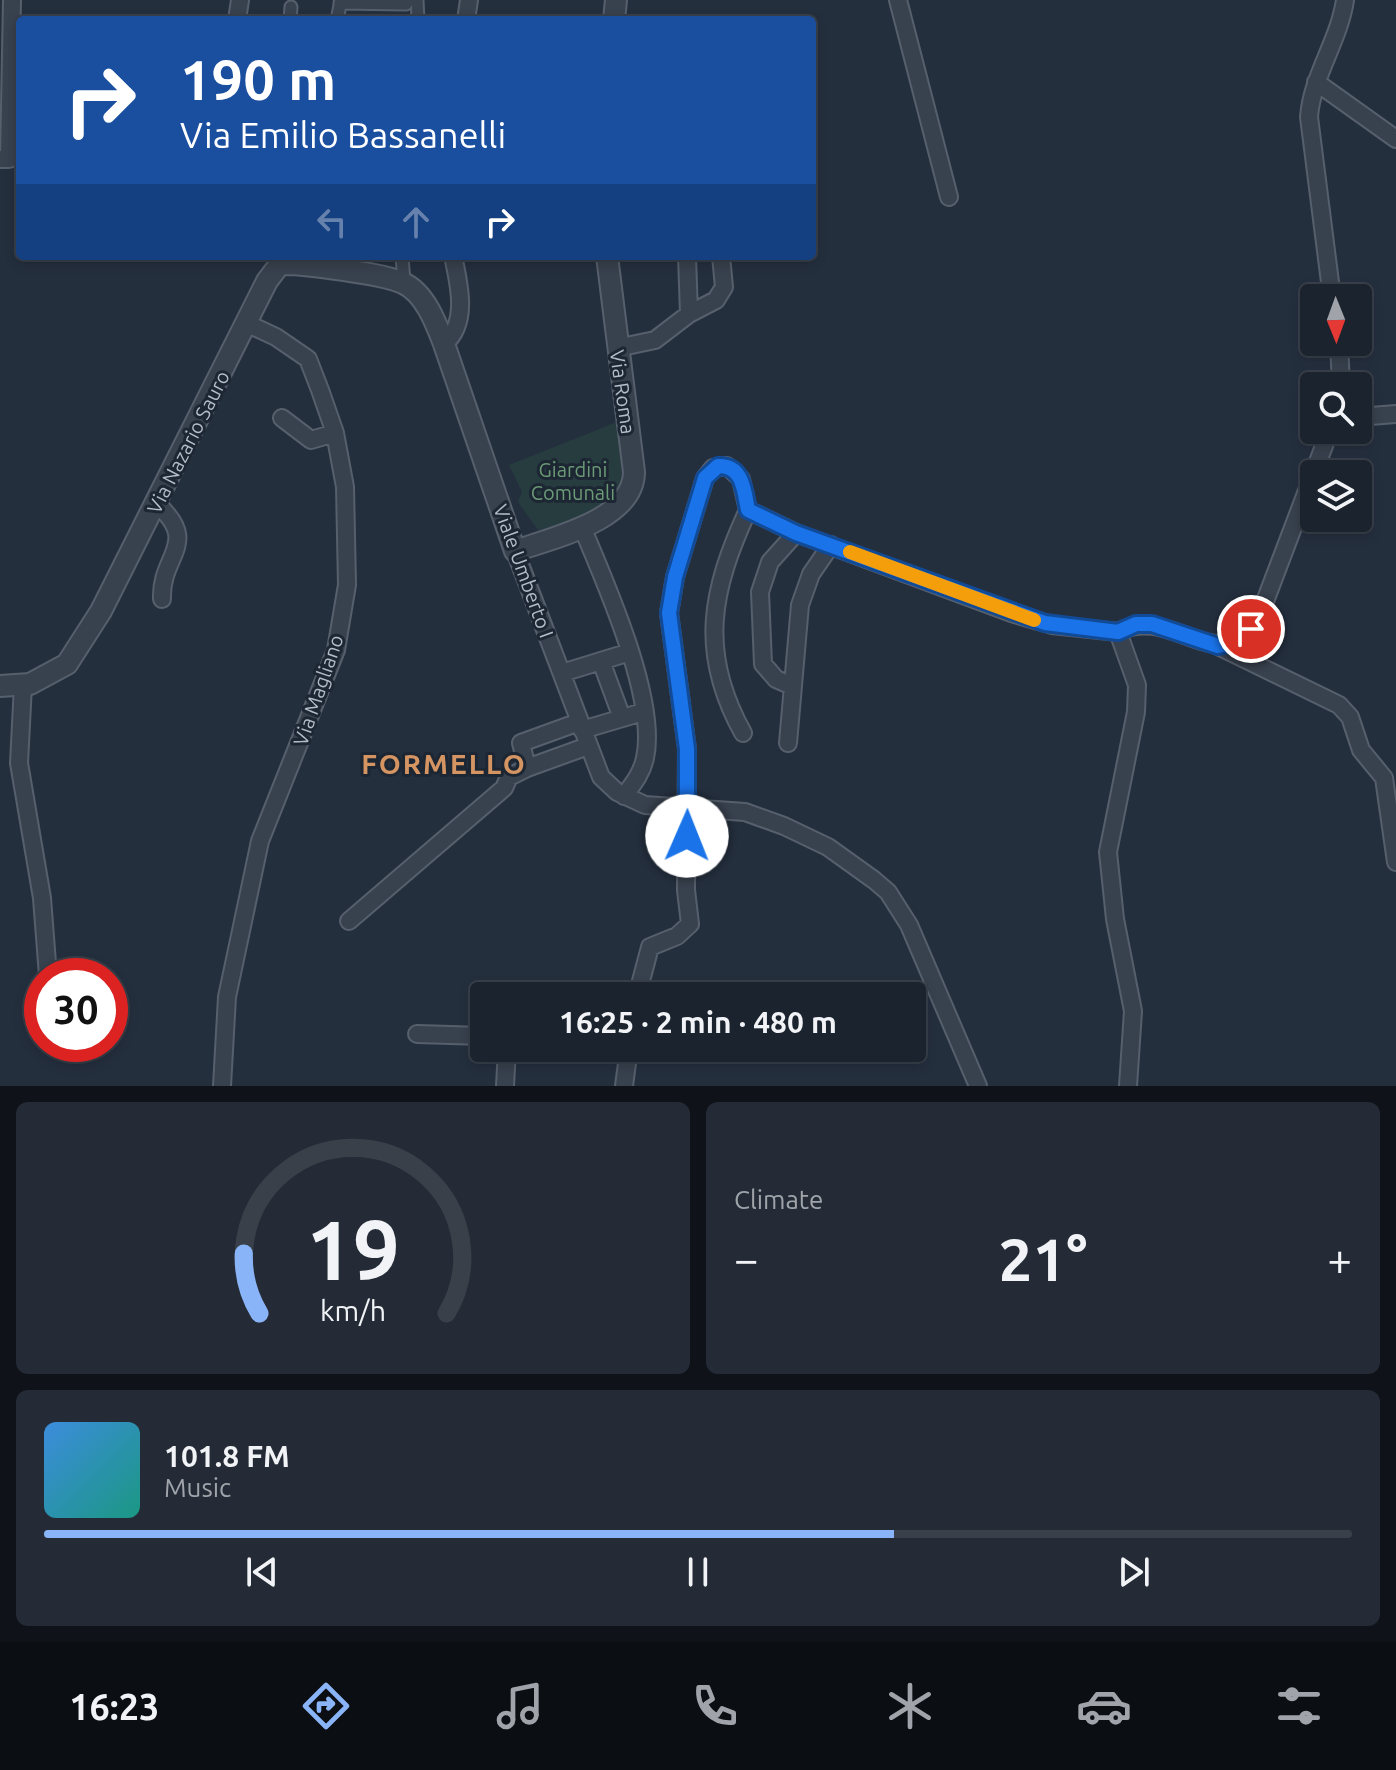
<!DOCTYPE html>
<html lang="en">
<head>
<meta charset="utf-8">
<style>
	:root { --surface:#1b232e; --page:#242b36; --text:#f1f3f6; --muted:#a0a4aa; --line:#39404a; --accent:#8ab4f8 }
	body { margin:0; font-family:Ubuntu,sans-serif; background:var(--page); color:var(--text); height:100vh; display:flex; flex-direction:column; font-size:30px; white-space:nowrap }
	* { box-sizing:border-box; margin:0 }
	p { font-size:26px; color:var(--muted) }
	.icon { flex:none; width:44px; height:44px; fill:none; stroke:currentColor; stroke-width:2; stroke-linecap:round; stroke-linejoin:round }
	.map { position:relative; height:1086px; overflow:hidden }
	.side { display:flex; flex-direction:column; gap:16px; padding:16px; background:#0f1319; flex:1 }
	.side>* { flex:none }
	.banner { position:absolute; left:16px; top:16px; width:800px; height:244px; border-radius:8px; box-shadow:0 4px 12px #0003,0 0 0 2px var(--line); background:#1a4fa0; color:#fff; overflow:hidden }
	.needle { width:52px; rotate:179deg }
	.controls { position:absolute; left:1300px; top:284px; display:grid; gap:16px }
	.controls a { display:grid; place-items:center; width:72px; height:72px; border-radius:8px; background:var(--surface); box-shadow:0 4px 12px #0003,0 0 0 2px var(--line); font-size:40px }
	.speed { position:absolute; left:24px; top:958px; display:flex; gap:16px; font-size:40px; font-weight:700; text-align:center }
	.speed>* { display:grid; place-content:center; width:104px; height:104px; border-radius:50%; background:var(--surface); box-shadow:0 4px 12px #0003,0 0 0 2px var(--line); line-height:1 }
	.speed .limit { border:12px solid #d22; background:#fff; color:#111 }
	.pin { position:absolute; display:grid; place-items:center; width:68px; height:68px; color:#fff; margin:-34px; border:4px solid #fff; border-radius:50%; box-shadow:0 2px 8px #0007 }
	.me { position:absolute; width:88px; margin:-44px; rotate:1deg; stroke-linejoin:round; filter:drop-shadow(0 0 6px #0008) }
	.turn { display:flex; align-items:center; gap:28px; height:168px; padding:0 32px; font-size:36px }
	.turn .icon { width:104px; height:104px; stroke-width:2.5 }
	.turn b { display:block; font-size:56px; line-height:68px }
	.lanes { display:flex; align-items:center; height:76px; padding:0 32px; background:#0003; justify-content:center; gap:40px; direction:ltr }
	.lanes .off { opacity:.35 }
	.big { font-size:60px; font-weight:700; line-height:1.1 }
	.side .tile { flex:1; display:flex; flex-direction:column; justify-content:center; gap:12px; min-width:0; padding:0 28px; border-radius:12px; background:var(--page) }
	.side .dial { align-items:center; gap:0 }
	.dial svg { height:208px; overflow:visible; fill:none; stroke:var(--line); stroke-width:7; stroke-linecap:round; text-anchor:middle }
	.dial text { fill:var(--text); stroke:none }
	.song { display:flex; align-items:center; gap:24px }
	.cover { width:96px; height:96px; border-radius:12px; background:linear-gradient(135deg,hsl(210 70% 55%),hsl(170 70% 35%)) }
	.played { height:8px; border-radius:4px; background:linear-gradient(90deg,var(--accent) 65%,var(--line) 65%) }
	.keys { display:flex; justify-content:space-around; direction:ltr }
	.heat { display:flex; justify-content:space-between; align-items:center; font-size:44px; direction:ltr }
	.side .tiles { flex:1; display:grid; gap:16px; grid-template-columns:1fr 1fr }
	.tile:last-child { grid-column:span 2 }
	.trip { position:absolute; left:470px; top:982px; width:456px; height:80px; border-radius:8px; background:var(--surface); box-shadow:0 4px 12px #0003,0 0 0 2px var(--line); font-weight:700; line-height:80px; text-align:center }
	.tab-bar { display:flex; height:128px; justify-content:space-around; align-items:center; background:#0b0e12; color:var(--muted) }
	.tab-bar .icon { width:56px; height:56px }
	.tab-bar .active { color:var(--accent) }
	.tab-bar b { font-size:36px; color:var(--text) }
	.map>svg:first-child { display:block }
</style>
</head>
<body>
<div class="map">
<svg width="1396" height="1086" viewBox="0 0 1396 1086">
	<rect width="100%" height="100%" fill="#242f3e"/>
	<path fill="#263c3f" d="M617 422 623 478 619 497 587 518 538 530 518 502 522 492 509 465Z"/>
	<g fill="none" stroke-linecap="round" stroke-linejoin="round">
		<g stroke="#565f6c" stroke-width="15">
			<path id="pedestrian" d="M417 0 418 20
				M340 3 406 4 408 0
				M290 20 291 7
				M337 20 341 0
				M402 256 404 283"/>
		</g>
		<g stroke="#565f6c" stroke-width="20">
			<path id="minor" d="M898 0 949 197
				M237 20 240 0
				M466 20 469 0
				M1316 82 1396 139
				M0 159H9L12 0
				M687 256 689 314
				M1332 298 1309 117C1312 76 1339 41 1345 0
				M1339 342 1341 386
				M444 344C469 323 459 284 453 256
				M617 348 655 340 689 314 716 300 724 287 721 256
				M1358 417 1396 414
				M282 418 311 440 335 433
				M157 504C201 544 160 555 162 599
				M582 527C605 582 658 700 645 758 642 773 633 784 624 796
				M515 551 601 777 617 792 645 805 745 812 784 826 828 847 874 880 888 892 909 925 978 1086
				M1118 632C1173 602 1223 688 1261 612L1330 430
				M1218 646 1339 705 1350 717 1361 750 1384 778 1396 862
				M601 661 622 718
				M562 673 630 652
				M23 685 19 763 42 898 48 976
				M792 686 776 679 763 664 760 592 770 562 796 533
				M579 722 521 743 527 768 588 746
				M582 730 643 712
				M743 733C698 652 711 590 748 510
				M788 743 800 605 811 574 831 545
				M349 921 504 788 509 777 527 768
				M637 996 650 947 677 936 690 924 686 890 687 749 669 613 675 577 705 478 713 468 727 466 741 479 748 510 796 533 1011 613 1052 625 1118 632 1137 685 1136 712 1108 852 1115 919 1133 1011 1128 1086
				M417 1034 484 1036
				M222 1086 227 997 260 841 336 650 347 585 345 487 335 433 320 390 308 359 276 337 248 324
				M505 1086 507 1048
				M624 1086 629 1048"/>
		</g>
		<g stroke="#565f6c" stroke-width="24">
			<path id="tertiary" d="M614 20 616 0
				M0 686 30 684 67 664 101 611 267 281 280 264C301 263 385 274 403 283 425 293 436 323 444 344L515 551C552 538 634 520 634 472L607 256"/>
		</g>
		<use href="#pedestrian" stroke="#38414e" stroke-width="11"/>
		<use href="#minor" stroke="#38414e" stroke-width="16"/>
		<use href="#tertiary" stroke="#38414e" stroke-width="20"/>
	</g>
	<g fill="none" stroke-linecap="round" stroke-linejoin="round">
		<g stroke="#114b97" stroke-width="20">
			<path id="route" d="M687 836V749L669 613 675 577 705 478 718 466C743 465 744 490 748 510L796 533 1045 623 1118 632 1136 624H1152L1218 646 1233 643 1251 629"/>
		</g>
		<use href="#route" stroke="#1a73e8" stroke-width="14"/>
		<path stroke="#f59e0b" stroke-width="14" d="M850 552 1034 620"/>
	</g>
	<g text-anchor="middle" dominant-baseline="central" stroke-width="6" stroke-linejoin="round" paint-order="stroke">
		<g font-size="20" fill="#b4bcc9" stroke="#1d2633">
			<text transform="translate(623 392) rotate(82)">Via Roma</text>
			<text transform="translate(188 442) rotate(-63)">Via Nazario Sauro</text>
			<text transform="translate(524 571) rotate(70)">Viale Umberto I</text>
			<text transform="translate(318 690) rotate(-71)">Via Magliano</text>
		</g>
		<g font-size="20" fill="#6b9a76" stroke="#1d2633">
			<text x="573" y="469">Giardini<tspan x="573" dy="23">Comunali</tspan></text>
		</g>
		<g font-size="28" font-weight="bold" letter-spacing="2" fill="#d59563" stroke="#1d2633">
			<text x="444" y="763">FORMELLO</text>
		</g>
	</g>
</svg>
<div class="controls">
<a><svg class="needle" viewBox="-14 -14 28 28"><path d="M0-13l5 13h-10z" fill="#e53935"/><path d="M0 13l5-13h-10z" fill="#a0a4aa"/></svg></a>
<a><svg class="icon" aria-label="search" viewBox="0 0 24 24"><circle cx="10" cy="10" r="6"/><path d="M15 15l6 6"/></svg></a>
<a><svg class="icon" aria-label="layers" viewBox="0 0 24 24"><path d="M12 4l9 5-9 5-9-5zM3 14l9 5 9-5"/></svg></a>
</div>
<div class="speed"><div class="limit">30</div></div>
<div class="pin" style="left:1251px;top:629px;background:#d93025"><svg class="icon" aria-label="arrive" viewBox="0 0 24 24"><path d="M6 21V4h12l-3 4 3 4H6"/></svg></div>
<svg class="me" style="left:687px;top:836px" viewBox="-20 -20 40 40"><circle r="19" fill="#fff"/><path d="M0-13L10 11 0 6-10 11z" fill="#1a73e8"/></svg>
<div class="trip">16:25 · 2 min · 480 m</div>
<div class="banner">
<div class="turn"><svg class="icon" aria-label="right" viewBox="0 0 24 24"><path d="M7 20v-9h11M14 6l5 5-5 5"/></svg><div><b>190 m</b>Via Emilio Bassanelli</div></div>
<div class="lanes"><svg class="icon off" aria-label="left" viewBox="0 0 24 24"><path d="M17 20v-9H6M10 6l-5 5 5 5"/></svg><svg class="icon off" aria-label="ahead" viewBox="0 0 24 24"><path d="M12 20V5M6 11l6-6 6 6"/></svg><svg class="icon" aria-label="right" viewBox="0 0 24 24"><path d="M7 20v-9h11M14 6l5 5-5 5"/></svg></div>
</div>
</div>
<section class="side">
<div class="tiles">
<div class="tile dial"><svg viewBox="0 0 100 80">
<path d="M14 69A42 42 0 1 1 86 69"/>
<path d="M14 69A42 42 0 0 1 8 46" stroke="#8ab4f8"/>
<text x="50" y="56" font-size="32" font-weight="700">19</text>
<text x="50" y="72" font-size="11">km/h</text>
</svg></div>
<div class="tile"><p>Climate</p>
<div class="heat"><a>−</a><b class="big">21°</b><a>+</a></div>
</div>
<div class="tile">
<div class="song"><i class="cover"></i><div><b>101.8 FM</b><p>Music</p></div></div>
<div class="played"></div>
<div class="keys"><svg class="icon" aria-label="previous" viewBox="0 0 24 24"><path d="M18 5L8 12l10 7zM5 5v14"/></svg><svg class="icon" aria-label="pause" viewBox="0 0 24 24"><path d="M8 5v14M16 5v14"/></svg><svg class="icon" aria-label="next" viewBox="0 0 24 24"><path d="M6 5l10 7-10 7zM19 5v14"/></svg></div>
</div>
</div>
</section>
<nav class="tab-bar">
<b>16:23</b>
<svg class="icon active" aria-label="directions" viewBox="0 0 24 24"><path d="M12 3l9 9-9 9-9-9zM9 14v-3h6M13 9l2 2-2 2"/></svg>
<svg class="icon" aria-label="music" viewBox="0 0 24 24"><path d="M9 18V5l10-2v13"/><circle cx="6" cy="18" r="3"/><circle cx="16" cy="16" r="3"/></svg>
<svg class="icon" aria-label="phone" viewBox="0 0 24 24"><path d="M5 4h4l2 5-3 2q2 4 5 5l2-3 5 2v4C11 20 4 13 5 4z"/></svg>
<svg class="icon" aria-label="climate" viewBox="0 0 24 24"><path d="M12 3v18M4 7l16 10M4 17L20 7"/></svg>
<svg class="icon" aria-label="car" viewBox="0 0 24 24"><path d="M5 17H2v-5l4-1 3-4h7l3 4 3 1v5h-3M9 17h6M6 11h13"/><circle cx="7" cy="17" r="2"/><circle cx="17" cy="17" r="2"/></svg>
<svg class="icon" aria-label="filters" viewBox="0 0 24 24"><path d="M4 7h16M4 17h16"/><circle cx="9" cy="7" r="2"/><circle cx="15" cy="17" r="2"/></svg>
</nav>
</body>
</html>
